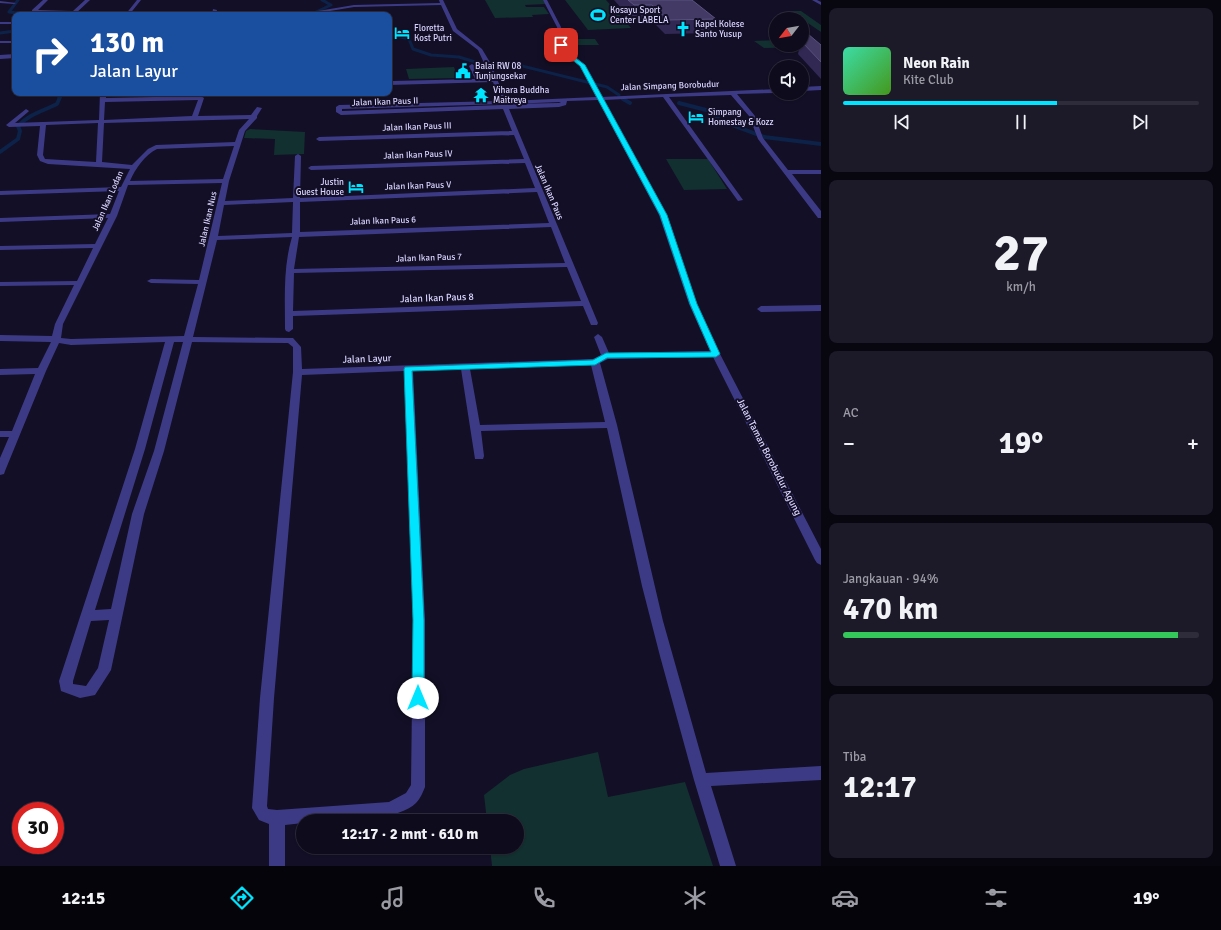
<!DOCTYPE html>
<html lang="id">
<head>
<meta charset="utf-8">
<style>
	:root { --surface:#0e0b1c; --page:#1c1929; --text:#f1f3f6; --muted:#9b9ba3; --line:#2e2b3b; --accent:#00e5ff }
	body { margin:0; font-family:Signika,sans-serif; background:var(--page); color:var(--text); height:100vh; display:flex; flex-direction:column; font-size:15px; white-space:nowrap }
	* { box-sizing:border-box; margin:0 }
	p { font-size:13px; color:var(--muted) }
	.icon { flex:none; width:22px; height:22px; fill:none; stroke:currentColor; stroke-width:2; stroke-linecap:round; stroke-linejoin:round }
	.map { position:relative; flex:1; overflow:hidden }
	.side { display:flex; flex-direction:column; gap:8px; padding:8px; background:#08060f; width:400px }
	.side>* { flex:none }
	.guide { position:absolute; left:12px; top:12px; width:380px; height:84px; border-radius:8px; box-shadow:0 1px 3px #0004,0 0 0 1px var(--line); background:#1a4fa0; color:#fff; overflow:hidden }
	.needle { width:26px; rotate:239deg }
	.controls { position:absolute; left:769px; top:12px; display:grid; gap:8px }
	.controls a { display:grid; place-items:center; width:40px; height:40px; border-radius:50%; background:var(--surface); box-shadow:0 1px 3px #0004,0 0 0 1px var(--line); font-size:20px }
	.speed { position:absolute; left:12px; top:802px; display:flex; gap:8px; font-size:20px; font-weight:700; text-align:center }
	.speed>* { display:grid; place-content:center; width:52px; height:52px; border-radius:50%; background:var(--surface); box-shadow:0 1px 3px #0004,0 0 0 1px var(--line); line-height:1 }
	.speed .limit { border:6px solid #d22; background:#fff; color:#111 }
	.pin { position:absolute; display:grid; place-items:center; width:34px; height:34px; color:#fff; margin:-17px; border-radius:8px; box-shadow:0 2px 6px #0006 }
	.me { position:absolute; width:44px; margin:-22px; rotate:0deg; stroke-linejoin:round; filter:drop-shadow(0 0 3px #0008) }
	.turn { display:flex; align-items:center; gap:14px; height:84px; padding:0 12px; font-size:18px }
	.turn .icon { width:52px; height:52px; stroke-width:2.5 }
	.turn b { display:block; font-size:28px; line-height:34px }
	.big { font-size:30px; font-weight:800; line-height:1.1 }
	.side .card { flex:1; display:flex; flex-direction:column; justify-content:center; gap:6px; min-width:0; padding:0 14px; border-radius:8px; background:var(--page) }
	.side .dial { align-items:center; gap:0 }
	.dial b { font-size:52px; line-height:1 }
	.song { display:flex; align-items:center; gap:12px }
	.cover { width:48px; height:48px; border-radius:6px; background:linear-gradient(135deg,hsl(160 70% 55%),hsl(100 70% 35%)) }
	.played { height:4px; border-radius:2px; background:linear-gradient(90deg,var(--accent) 60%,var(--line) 60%) }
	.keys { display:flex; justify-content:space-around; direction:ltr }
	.heat { display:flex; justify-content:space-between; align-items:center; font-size:22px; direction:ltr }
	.charge { height:6px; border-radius:3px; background:linear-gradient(90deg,#34c759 94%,var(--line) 0) }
	.trip { position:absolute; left:296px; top:814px; width:228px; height:40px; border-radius:20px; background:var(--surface); box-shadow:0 1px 3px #0004,0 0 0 1px var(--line); font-weight:800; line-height:40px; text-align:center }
	.menu { display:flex; height:64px; justify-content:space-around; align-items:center; background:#06040b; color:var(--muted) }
	.menu .icon { width:28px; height:28px }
	.menu .selected { color:var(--accent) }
	.menu b { font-size:18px; color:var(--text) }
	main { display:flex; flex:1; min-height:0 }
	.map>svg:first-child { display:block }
</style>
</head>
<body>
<main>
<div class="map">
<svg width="821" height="866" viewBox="0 0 821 866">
	<rect width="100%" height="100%" fill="#130f26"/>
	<path fill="#12302f" d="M485 0H543L546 4 525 5 526 7H544L549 14 532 15 533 17 495 18Z
		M565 0H606L631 28 588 30Z
		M790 11H801L821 25V32Z
		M571 39H595L599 45H575Z
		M802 39H811L821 47 764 48 754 41 776 40V45H802Z
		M454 67 458 78 409 79 406 69Z
		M250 129 305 132 304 154 274 155 275 139 244 138 246 131Z
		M666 159H708L727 189 684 190Z
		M598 752 608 797 685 782 713 866H492L490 847H517V821H487L484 795 510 775 524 769Z"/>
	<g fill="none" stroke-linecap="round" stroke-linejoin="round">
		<path stroke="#0c2248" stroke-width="3" d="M18 0 9 12 34 15
			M321 15 316 12 331 5 322 0
			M0 33 15 31
			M392 35 409 39 413 49 431 55 459 57 485 65H495L506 62 607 87 619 95
			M58 93 59 98"/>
		<path stroke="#0c2248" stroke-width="4" d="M623 99 630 103
			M679 103 710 111 721 121 764 137 821 144
			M0 152 18 139 20 131 18 126C29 114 43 111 57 104L60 97"/>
		<path fill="#3d3a85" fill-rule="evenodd" d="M43 0H48L38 10 73 11 85 0H90L74 15H69L70 13 32 12V10Z
			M137 0H141L129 15H125Z
			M439 0H443L457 29 482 49 491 64 506 101 596 97 580 66 560 48 557 27 543 0H547L561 27 564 47 584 64 602 97 776 89V93L737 94 755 116 763 138 788 170H821V174H792L821 211V218H818L758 139 749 116 731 95 669 97 743 200 738 201 663 97 604 100 667 215 697 304 720 354 821 549V565L817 563 815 560 713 357 608 359 600 363 617 425 663 621 706 773 821 766V780L711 786 736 866H720L694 780 660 656 642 586 607 428 481 431 484 456 483 459H475L461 369 413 371 425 620V787C423 792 420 799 416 803 396 823 331 821 303 821V823L285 825V866H269V824L259 820 252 808 260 698 293 372V347L288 343 192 342 164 451 144 514 111 670 95 695 80 698 61 691 59 681 135 449 165 342 71 345 59 343 46 371 5 471 4 474 0 475V458L9 437H0V431H12L35 374 0 375V369L38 368 51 342 0 341V335L52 336 55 324 74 285 0 286V282L77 281 93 248 0 250V246L95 244 108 218 0 222V218L110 214 119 191 0 195V191L121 187 130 169 48 164 40 161 37 155 40 126 9 127 6 125 26 109 29 111 28 112 15 123 99 120 100 93H106V98L201 96 204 98 198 116 251 115 257 107 262 108 257 116V118L245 131 229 181 225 201 293 198 295 156 298 154 301 156 300 198 535 188 525 163 311 170 308 168 311 166 524 159 514 135 319 141 316 139 319 137 512 131 503 109 341 115 336 112V107L339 105 500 101 493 82 389 85V69L392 71 393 81 475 79 469 66 472 64 475 66 480 79 491 78 478 50 453 31 441 5 354 7 312 14 260 15 262 14 312 12 354 5 440 3ZM198 100 192 116 104 120 105 102ZM598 100 659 215 689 304 710 351 609 353 602 337 598 334 594 337 601 355 593 359 302 369 301 347 293 338 193 337 217 240 292 237C283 267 285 298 285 329L286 331 289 332 293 329V316L583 306 591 325H597L598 323 509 109 559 107 566 105 567 101ZM561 102 559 103 507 104ZM502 104V105L342 111V109ZM249 119 239 130 235 142 156 145 148 149 132 165 102 162 104 123ZM98 123 96 162 45 159 43 155 46 125ZM234 146 223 179 130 181C135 169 145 155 157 149ZM222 183 199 280 151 279 147 281 151 283 198 284 184 336 71 339 61 338 63 324 117 216 128 185ZM537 192 549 223 300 232V202ZM293 202 292 233 218 236 224 205ZM551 227 565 263 294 269 299 237ZM567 267 581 301 293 311 294 273ZM174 342H183L154 451 132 514 111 609 95 610 145 449ZM591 365 605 422 480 425 470 369ZM404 371 413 620 411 785 406 793 389 802 277 810 268 809 267 806 274 698 302 375ZM109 620 98 668 86 686 73 684V681L91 621Z
			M812 0H817L821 2V5Z
			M0 1 16 3 14 4 0 3Z
			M213 9 217 10 216 15H212Z
			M0 22H15V24H0Z
			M0 41H15V43H0Z
			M15 54V58L0 59V55Z
			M821 86V90L802 91V87Z
			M821 305V311L761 312 757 309 761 306Z"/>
	</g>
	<path fill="#312854" d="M614 0H692L716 19 712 33 665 34 650 19H631Z
		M802 41 821 45V79L798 54 800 45H802Z"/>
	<path fill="#433a66" stroke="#5a527e" d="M628 0H692L716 19 668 20 652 5H634Z
		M808 34 821 45V62L802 42V41Z"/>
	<path fill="#00e5ff" stroke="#0095a6" d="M559 44H562L569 53 585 65 667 215 697 304 720 354 716 357 607 358 595 365 412 371 424 620V698L422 702 418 704 413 702 412 698 413 620 404 369 405 367 593 360 606 353 711 352 690 304 660 215 580 66 566 55Z"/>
	<defs>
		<g id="stadium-bare" transform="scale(1.2)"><path d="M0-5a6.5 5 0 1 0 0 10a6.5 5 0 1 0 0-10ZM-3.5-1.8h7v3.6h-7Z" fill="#00e5ff" stroke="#130f26" stroke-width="2.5" paint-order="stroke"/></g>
		<g id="church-bare" transform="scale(1.2)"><path d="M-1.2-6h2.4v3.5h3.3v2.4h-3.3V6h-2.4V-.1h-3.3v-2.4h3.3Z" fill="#00e5ff" stroke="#130f26" stroke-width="2.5" paint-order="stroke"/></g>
		<g id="hotel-bare" transform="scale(1.2)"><path d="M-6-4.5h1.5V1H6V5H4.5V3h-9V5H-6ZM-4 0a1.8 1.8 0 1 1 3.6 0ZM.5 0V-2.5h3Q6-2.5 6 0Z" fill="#00e5ff" stroke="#130f26" stroke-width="2.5" paint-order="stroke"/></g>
		<g id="civic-bare" transform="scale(1.2)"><path d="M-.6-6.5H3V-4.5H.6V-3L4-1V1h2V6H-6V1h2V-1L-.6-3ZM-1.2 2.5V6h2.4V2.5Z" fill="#00e5ff" stroke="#130f26" stroke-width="2.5" paint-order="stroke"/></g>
		<g id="temple-bare" transform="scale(1.2)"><path d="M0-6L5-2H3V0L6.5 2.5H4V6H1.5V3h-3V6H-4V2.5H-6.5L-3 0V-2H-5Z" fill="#00e5ff" stroke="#130f26" stroke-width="2.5" paint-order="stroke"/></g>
	</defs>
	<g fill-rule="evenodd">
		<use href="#stadium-bare" x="598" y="15"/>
		<use href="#church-bare" x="683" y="29"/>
		<use href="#hotel-bare" x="402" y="33"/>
		<use href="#civic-bare" x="463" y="71"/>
		<use href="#temple-bare" x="481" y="95"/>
		<use href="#hotel-bare" x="696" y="117"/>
		<use href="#hotel-bare" x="356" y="187"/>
	</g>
	<g text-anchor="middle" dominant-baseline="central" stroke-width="4" stroke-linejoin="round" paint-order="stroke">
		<g font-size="9" fill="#d9d4ff" stroke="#130f26" text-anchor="start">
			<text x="610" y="10">Kosayu Sport<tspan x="610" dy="10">Center LABELA</tspan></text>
			<text x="695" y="24">Kapel Kolese<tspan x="695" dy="10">Santo Yusup</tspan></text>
			<text x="414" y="28">Floretta<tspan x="414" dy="10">Kost Putri</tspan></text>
			<text x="475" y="66">Balai RW 08<tspan x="475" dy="10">Tunjungsekar</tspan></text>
			<text x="493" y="90">Vihara Buddha<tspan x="493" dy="10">Maitreya</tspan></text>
			<text x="708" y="112">Simpang<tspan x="708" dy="10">Homestay &amp; Kozz</tspan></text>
			<text x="344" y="182" text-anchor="end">Justin<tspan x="344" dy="10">Guest House</tspan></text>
		</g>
		<g font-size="9" fill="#d9d4ff" stroke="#130f26">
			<text transform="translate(670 86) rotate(-2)">Jalan Simpang Borobudur</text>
			<text transform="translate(385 102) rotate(-2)">Jalan Ikan Paus II</text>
			<text transform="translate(417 127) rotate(-2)">Jalan Ikan Paus III</text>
			<text transform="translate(418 155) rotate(-2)">Jalan Ikan Paus IV</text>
			<text transform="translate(418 186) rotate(-2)">Jalan Ikan Paus V</text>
			<text transform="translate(549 192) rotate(67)">Jalan Ikan Paus</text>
			<text transform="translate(108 201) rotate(-66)">Jalan Ikan Lodan</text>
			<text transform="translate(208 219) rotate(-77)">Jalan Ikan Nus</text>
			<text transform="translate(383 221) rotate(-2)">Jalan Ikan Paus 6</text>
			<text transform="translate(429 258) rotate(-2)">Jalan Ikan Paus 7</text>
		</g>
		<g font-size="10" fill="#d9d4ff" stroke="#130f26">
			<text transform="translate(437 298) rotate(-2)">Jalan Ikan Paus 8</text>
			<text transform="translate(367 359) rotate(-2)">Jalan Layur</text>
			<text transform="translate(769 457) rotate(63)">Jalan Taman Borobudur Agung</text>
		</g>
	</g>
</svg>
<div class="controls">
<a><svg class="needle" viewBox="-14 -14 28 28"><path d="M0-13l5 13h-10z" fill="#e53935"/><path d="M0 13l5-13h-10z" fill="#9b9ba3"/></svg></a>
<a><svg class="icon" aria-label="sound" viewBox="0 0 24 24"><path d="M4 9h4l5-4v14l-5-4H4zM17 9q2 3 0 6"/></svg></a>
</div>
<div class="speed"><div class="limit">30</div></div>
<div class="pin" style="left:561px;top:45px;background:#d93025"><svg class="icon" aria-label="arrive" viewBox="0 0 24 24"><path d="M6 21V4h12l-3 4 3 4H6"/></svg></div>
<svg class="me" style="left:418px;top:698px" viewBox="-20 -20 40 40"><circle r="19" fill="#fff"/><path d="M0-13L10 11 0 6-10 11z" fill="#00e5ff"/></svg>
<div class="trip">12:17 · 2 mnt · 610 m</div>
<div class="guide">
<div class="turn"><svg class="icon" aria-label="right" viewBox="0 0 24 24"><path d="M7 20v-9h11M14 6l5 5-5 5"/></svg><div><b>130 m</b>Jalan Layur</div></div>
</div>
</div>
<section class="side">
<div class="card">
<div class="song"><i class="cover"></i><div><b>Neon Rain</b><p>Kite Club</p></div></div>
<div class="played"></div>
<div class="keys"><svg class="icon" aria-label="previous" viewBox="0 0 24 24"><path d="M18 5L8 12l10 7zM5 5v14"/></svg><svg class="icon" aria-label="pause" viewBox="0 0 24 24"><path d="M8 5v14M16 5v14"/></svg><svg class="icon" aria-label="next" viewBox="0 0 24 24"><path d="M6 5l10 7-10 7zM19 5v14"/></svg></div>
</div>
<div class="card dial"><b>27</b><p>km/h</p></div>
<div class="card"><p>AC</p>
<div class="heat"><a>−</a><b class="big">19°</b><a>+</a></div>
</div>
<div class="card"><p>Jangkauan · 94%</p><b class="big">470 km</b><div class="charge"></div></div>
<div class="card"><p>Tiba</p><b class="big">12:17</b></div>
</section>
</main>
<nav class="menu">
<b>12:15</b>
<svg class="icon selected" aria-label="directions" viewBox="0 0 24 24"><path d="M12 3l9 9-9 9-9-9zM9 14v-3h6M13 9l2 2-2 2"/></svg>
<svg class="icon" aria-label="music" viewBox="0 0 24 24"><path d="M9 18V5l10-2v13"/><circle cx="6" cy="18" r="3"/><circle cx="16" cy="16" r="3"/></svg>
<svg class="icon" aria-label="phone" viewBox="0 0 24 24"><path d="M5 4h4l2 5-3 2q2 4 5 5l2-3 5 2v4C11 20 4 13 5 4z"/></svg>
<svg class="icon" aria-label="climate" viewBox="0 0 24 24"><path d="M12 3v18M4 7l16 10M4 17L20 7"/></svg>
<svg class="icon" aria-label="car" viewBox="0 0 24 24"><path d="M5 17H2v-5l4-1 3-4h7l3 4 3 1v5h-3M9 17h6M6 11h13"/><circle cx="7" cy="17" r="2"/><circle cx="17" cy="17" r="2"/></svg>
<svg class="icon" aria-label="filters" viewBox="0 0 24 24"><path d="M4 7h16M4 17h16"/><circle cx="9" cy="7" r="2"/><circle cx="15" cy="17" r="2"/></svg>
<b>19°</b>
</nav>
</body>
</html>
